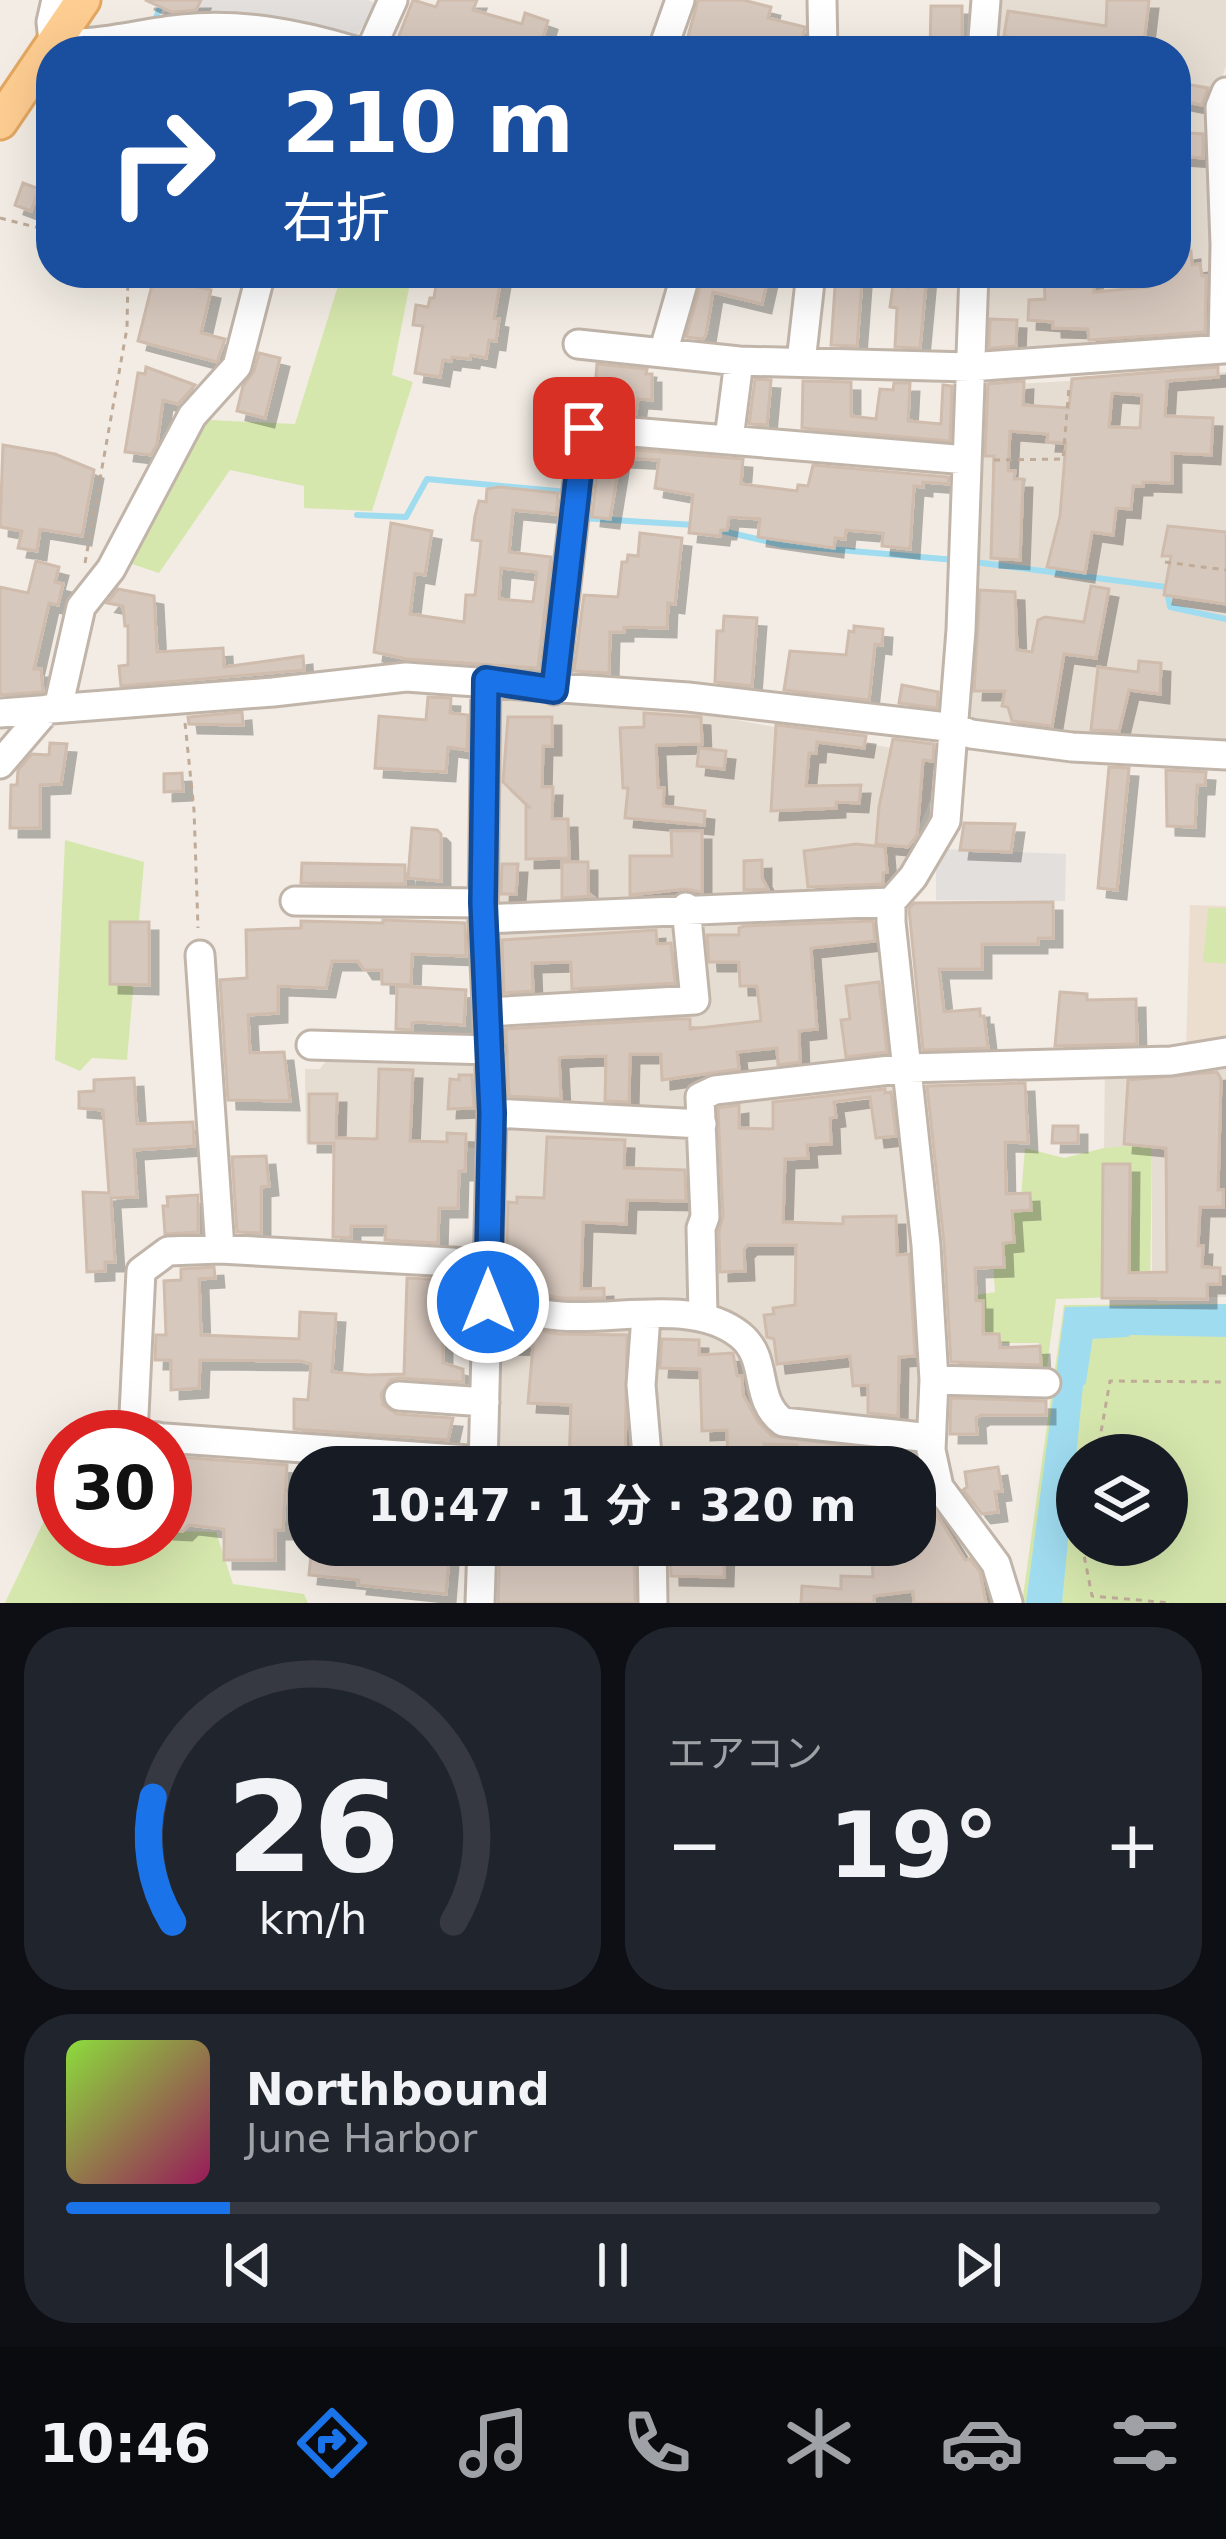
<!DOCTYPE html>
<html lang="ja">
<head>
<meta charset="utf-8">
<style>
	:root { --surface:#171b24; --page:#20242c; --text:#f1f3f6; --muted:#9ea1a6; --line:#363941; --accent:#1a73e8 }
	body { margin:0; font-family:"DejaVu Sans","Noto Sans JP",sans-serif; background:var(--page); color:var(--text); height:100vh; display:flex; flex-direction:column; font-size:45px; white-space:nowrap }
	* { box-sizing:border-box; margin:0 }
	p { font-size:39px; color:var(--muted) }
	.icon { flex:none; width:66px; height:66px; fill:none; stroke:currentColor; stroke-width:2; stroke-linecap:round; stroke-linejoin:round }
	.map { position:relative; height:1603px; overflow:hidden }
	.drawer { display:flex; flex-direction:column; gap:24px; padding:24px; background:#0d0f14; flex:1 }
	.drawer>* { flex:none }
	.hud { position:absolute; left:36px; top:36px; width:1155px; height:252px; border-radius:48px; box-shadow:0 12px 48px #0002; background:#1a4fa0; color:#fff; overflow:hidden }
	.tools { position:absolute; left:1056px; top:1434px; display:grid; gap:24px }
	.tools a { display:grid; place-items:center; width:132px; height:132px; border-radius:50%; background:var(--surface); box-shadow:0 12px 48px #0002; font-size:60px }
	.speed { position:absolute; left:36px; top:1410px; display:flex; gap:24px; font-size:60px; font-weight:700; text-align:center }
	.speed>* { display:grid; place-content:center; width:156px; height:156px; border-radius:50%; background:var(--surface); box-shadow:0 12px 48px #0002; line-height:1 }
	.speed .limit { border:18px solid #d22; background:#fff; color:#111 }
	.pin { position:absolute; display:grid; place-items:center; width:102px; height:102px; color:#fff; margin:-51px; border-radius:24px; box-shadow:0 6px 18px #0006 }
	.me { position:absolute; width:132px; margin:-66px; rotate:0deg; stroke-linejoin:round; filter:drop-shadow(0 0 9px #0008) }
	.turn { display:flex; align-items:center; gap:42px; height:252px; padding:0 48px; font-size:54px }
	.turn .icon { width:156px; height:156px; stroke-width:2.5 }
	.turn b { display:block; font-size:84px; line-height:102px }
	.big { font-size:90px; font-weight:700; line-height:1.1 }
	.drawer .tile { flex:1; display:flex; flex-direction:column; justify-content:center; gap:18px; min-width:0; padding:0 42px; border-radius:48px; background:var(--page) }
	.drawer .dial { align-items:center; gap:0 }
	.dial svg { height:312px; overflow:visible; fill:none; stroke:var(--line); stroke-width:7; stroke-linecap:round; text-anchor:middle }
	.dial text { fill:var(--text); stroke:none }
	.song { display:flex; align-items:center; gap:36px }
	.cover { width:144px; height:144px; border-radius:18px; background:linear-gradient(135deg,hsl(90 70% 55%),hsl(330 70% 35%)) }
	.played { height:12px; border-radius:6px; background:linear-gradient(90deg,var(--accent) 15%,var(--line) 15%) }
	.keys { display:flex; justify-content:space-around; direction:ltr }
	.heat { display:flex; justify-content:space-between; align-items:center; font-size:66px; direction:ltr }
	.drawer .tiles { flex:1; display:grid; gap:24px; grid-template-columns:1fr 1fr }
	.tile:last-child { grid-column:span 2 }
	.trip { position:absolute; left:288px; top:1446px; width:648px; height:120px; border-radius:48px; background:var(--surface); box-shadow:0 12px 48px #0002; font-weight:700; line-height:120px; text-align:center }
	.tab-bar { display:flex; height:192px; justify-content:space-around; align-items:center; background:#090b0e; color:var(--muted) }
	.tab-bar .icon { width:84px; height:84px }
	.tab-bar .active { color:var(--accent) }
	.tab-bar b { font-size:54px; color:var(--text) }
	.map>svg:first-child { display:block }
</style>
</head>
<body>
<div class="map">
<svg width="1226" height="1603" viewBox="0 0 1226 1603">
	<defs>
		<filter id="shadow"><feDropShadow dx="9" dy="9" stdDeviation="0" flood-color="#0004"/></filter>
	</defs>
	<rect width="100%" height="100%" fill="#f2ece4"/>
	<path fill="#e6ddd2" d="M995 0H1226V66L1212 105 1217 347 978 360 982 273H1176V51H992Z
		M1226 372V748L964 726 980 386Z
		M497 691 653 705 947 758 881 923 907 1088 930 1481 991 1568 1003 1603H491V1545H915V1467H492Z
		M332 1053 481 1059 483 1148 306 1143 305 1069H320Z
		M1226 1066V1297H1152V1145L1104 1148 1105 1069Z"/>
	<path fill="#ecdece" d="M1190 905 1226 906V1047L1186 1051Z"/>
	<path fill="#d6e7ad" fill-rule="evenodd" d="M342 273H412L392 375 413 382 372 511 304 508V486L230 470 159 573 129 563 188 432 209 420 295 424Z
		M65 840 144 862 127 1060 92 1058 80 1071 55 1060Z
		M1208 908H1226V964L1203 962Z
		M1152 1144 1150 1296 1056 1299 1046 1374H1036L1039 1343H989L985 1330H958L979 1317 977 1295 995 1292 992 1249 1001 1210 1020 1209 1025 1148 1064 1158 1104 1148Z
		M1226 1304V1603H1022L1064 1305ZM1077 1455H1167V1545H1077Z
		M63 1465V1539H165V1531L216 1532 233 1584 304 1594 308 1603H5L52 1504Z"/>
	<path fill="#e3dfdd" d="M170 0H368L376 4 353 42 162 20Z
		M942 849 1066 854 1065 901 936 900V867Z"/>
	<path fill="#a0dcf0" d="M1226 1304V1337L1088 1334 1062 1603H1026L1065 1307Z"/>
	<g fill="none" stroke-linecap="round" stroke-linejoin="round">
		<path stroke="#a0dcf0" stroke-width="6" d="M155 20 163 0
			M357 515 406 517 427 479 567 492
			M581 518 694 525
			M718 530 783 545 955 560
			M974 562 1166 587 1170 607 1226 619
			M1083 1382 1090 1336 1127 1334"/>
	</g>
	<path fill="#d7c8bd" stroke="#cfbcad" stroke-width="3" fill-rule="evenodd" filter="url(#shadow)" d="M145 0H201L196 10 172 12Z
		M413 0 436 7 439 0H477L473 10 522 24 525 13 548 21 539 51H393Z
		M698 0H743L771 7 768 18 805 27 800 51H771L742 43 740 51H684Z
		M1107 0H1149L1143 51H1103L1031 40 1029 50 1011 47 1012 38 1004 36 1008 11 1106 26Z
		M931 6H962V51H930Z
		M1180 83 1208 88 1202 105 1177 100Z
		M1176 132 1203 134V158L1176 156Z
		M23 183 39 189 31 211 15 205Z
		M1191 251 1192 265 1200 264 1202 276H1206L1205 332 1089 340 1088 329 1053 328V322L1028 320 1029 300 1045 299 1044 273H1093L1094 292 1149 287 1148 273H1176V253Z
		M438 273H502L494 318 499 319 496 341 489 340 486 358 471 355 470 359 452 357 451 361 443 360 440 377 415 373 423 326 413 325 416 305 428 307 430 298H434Z
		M704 273H769L762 304 713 292 706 334 703 339 686 337Z
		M836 273H854L853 280H862L857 346 831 345Z
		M910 273H927L920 348 895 347 897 308 890 307 893 285 909 287Z
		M154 277 211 290 201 333 225 339 217 362 138 341Z
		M990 319 1017 320 1016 346 989 348Z
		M259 353 280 358 265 418 237 411 243 386 254 371Z
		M597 364 647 369 646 374H652V400L638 399 636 414 564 411 569 386 595 390Z
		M146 367 195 385 178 404 163 400 157 444 151 455 125 452 138 373 145 374Z
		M1218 367V377L1167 381 1165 416 1213 418 1211 455 1172 453V483L1143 482V486H1133L1131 509 1116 508 1113 535 1092 532 1085 573 1047 567 1060 516 1066 443 1047 442 1048 434 1010 431 1008 471H1015L1014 479H1023L1020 560 991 558 994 456H985L988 384 1024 381 1023 405 1069 408 1072 379ZM1112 393 1142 395 1140 428 1109 427Z
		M755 379 771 380 767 425 749 424Z
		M803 381 851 382V416L876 419 880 389 893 390 894 383H910L908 421 941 424 943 385 952 386 950 441 802 428Z
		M3 445 55 454 94 470 82 536 40 529 37 551 18 548 22 531 0 527Z
		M600 447 743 459 741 484 797 491 798 485 808 486 813 465 949 477 948 484 923 482V487L914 486 910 549 882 546 883 533 846 530 845 539 835 538 834 548 758 537 760 519 729 517 727 530H721L720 536 689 533 693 495 655 488 659 460 620 458 610 519 592 517Z
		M499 487 558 493 556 514 513 510 509 552 551 557 538 668 407 659 374 652 391 523 432 531 425 575 415 573 410 614 464 622 466 595H475L481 541 472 540 475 516 479 501 486 502 487 489ZM501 568 537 572 533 602 499 599Z
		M1168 526 1226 532V604L1164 595 1171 556H1162Z
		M640 533 682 538 675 604 668 603 667 628 624 627V632H610L609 673 574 671 584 595 618 597 622 562H627L628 555 638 556Z
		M36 561 59 567 55 582 63 584 58 605 49 603 34 669H41L43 692 0 695V587L28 593Z
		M1091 586 1109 589 1096 658 1064 654 1052 726 1012 721 1008 707 1002 706 1005 691H974L980 590 1015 592 1017 650 1032 652 1038 620 1045 617 1084 622Z
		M118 589 154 596 157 652 223 648 224 667 303 656 304 670 121 686 119 666 128 665V626H125L123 606 107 603Z
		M724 616 757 618 752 686 715 682 717 631H723Z
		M854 626 883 629 882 645 875 644 869 700 784 690 790 651 846 655 849 631 854 632Z
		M1139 661 1161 663 1160 694 1129 690 1119 731 1091 730 1098 667 1138 672Z
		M902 685 938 692 937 708 899 703Z
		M428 697 451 698 450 713 468 715 467 750 448 747 446 772 375 768 379 716 426 720Z
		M242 712 243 725 189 724 188 717Z
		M644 713 701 717 702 744 656 745 658 788H664L663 806 705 811 704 825 625 818 628 788H623L620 728 644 727Z
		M508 717H552V746H543L542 787H553L552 819H568L569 858 526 859V807H529L503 782Z
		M776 725 866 736 864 748 817 742 816 753H809L806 786 861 785 859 803 836 802V808L771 811Z
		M893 739 934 744 933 761 923 760 917 835 908 847 876 844 879 807Z
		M50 743 67 744 61 784 40 785V828H10L11 785H17L18 770 32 754 49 755Z
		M699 748 726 751 724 769 697 766Z
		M1109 767 1129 768 1117 890 1098 888Z
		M1166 770 1206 772 1205 785H1197L1195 827 1167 826Z
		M182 773 183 791 164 792V774Z
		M964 823 1015 824 1011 852 960 850Z
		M412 828 437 830 441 834V881L408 878Z
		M671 831H702V892L685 889 630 895V856H672Z
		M856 844 885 847 887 872 883 873V884L808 887 804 851Z
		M762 860V878L768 889 744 890V861Z
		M562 862H588V893L592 896 562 898Z
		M302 863 405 865V884L301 883Z
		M502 864H518L516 894H501Z
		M1053 902V938H1038V944H982V969H939L944 1012 980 1009V1016H984L988 1048 923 1050 909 909 914 903Z
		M383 920 465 923 466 956 412 954 411 985 382 984V970H364L358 961H332L326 988 278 986V1013L248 1015 250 1053 284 1052 290 1101 228 1100 220 980 247 978 246 930 301 928V921L383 923Z
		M873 921 875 941 811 948 817 1029 799 1031 800 1062 778 1065 777 1048 737 1052 739 1069 662 1080 661 1054H630L629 1102 605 1101 606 1056 566 1057 559 1058 561 1099 509 1096 506 1029 676 1019H690V1029L761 1021 757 986H740L739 962H709L707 935H739V928L744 926Z
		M110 922H149V985L110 984Z
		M656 930 657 944 671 943 675 983 572 989 571 962 532 963 533 991 504 993 502 940Z
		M879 982 887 1052 846 1057 841 1020 850 1019 846 986Z
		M397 986 466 990 464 1025 418 1022 412 1023V1030L396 1029Z
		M1060 992 1087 994V1000L1136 999 1137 1044 1055 1046Z
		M379 1069 413 1070 410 1141 447 1142V1133L466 1134 465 1171H459L458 1208H439L438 1243 385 1240 386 1226H351V1238L333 1237 334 1143H309V1094H337L336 1138 377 1139Z
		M1217 1072 1221 1079 1218 1190H1223V1207H1200L1198 1246H1203L1202 1267 1220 1268V1284H1207V1299L1102 1298 1103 1164H1130L1129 1273 1167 1272 1166 1148 1124 1144 1128 1080Z
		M459 1075H472L474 1108 448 1109 450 1079 459 1080Z
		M134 1078 137 1124 193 1122 194 1146 134 1150 137 1197 111 1198 115 1262H105V1271L87 1272 83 1192 109 1193 103 1110 79 1108V1092L94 1091V1080Z
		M1025 1083 1028 1143 1005 1142 1006 1194 1030 1193 1031 1210 1012 1211 1014 1242 1003 1243 1004 1267 975 1268 976 1301H983V1334H999L1000 1348 1040 1346 1041 1365 951 1362 944 1243 927 1086Z
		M885 1089V1093L891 1092 896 1136 876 1138 870 1097 834 1102 836 1117 830 1118 831 1144 807 1145 808 1158 785 1159 783 1222 843 1224V1217L896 1216 897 1255 909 1254 915 1356 899 1357 898 1416 868 1413V1385L853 1386 850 1356 777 1364 774 1339 767 1337 764 1315 774 1314 773 1308 795 1305 796 1245H748L744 1249 745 1271 720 1272 719 1231 723 1216 718 1108 739 1105V1128L773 1129V1102Z
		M1053 1126H1078V1143H1052Z
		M547 1137 625 1140 624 1168 685 1170 686 1201 627 1200 626 1224 583 1222 581 1289 604 1288V1298H561L506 1288 508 1202 517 1203V1197L544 1198Z
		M266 1156 269 1186 261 1187V1233L237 1232 232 1157Z
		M198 1195V1232L165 1234 163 1206H168L167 1197Z
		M214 1267 215 1278 199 1279 201 1335 299 1339 300 1312 336 1314 332 1372 368 1375 404 1374 407 1278 468 1281V1332H443V1363L463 1369V1382L399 1378 390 1380 381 1394 383 1405 397 1414 453 1418 448 1440 294 1429V1399L308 1400 311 1364 301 1361 200 1360 199 1388 171 1390V1360H155L156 1335H166L164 1281 181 1280V1269Z
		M505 1324 558 1334 627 1335 625 1467H569L571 1405 528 1403 533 1346 504 1345Z
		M662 1339 699 1340V1355L733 1353 737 1376H742L743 1395 758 1422 772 1436 914 1454 916 1465 886 1463V1467H795L797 1445 764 1444 765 1467H728L727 1430 702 1431 700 1369 660 1368Z
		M951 1398 1046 1401V1415H981L976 1418 977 1434H950Z
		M501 1451 521 1452V1467H501Z
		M165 1456 287 1465 283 1530H275V1560H224V1529L189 1525 183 1531 165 1530Z
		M998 1467 1002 1491 995 1492 998 1512 982 1514 963 1490 967 1487 965 1472Z
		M932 1507 965 1560 970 1559 980 1572 986 1603H914L913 1591 874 1596V1603H801L802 1586 841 1589V1576L873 1577 871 1545H915V1509Z
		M312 1545H450L446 1594 358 1585 359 1580 309 1575Z
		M500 1545H634L635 1603H498Z
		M670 1545H725L724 1577 671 1576Z"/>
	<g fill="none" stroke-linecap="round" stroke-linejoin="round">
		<g stroke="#c1b5aa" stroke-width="33">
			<path id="minor" d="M56 0 51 22 53 42C96 47 139 33 182 29 242 23 298 34 355 51
				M822 0 823 51
				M370 51 393 0
				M662 51 680 0
				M982 51 986 0
				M686 273 663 353 739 361 970 367 1223 349 1225 245 1220 107 1226 92
				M974 273 961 630 946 821 913 877 891 902V922L926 1245 934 1380 931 1450 939 1487 996 1564 1008 1603
				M578 344 663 353
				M801 362 811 273
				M729 439 739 361
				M554 690 584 428 967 460
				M58 708 81 607 111 569 192 416 237 366 261 273
				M0 713 273 692 406 677 688 697 956 728 971 734 1072 747 1226 755
				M0 764 47 709
				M295 901 483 903
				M483 919 891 902
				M200 955 220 1249
				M488 1012 695 1000 686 907
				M311 1045 491 1050
				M492 1113 702 1124
				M488 1302C511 1307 536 1314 560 1316 617 1321 694 1298 740 1335 770 1359 752 1399 783 1422L931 1438
				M703 1314 701 1228 705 1217 700 1097 715 1090 908 1068 1171 1061 1226 1052
				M646 1316 641 1385 648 1467
				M934 1380 1046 1383
				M399 1396 485 1402
				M158 1437 133 1435 141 1271 168 1251 220 1249 487 1264
				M165 1438 483 1461
				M483 1467 492 1113 483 919 486 680
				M652 1545 653 1603
				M480 1603 482 1545"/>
		</g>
		<g stroke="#e3a761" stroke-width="39">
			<path id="major" d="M0 122 83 0"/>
		</g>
		<path stroke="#bfab98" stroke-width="3" stroke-dasharray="6 6" stroke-linecap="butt" d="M0 218 51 231
			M994 460 1063 459 1069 387
			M1165 562 1226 570
			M85 563 127 328 128 273
			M185 723 194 810 198 928
			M1097 1455 1110 1381 1226 1382
			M1082 1545 1092 1596 1172 1603"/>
		<use href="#minor" stroke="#fff" stroke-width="27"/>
		<use href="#major" stroke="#fecd91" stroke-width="33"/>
	</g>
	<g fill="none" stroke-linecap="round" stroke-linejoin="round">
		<g stroke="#114b97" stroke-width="30">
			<path id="route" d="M488 1302 492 1113 483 903 486 680 554 690 584 428"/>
		</g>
		<use href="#route" stroke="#1a73e8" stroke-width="21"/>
	</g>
</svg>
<div class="tools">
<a><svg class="icon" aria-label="layers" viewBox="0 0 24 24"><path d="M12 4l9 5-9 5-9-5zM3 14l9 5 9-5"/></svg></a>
</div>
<div class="speed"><div class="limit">30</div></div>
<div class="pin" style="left:584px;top:428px;background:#d93025"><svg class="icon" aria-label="arrive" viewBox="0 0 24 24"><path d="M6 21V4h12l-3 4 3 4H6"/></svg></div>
<svg class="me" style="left:488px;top:1302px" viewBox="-20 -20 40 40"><circle r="17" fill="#1a73e8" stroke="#fff" stroke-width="3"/><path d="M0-11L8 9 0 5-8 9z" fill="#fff"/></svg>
<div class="trip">10:47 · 1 分 · 320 m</div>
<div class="hud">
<div class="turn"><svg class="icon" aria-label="right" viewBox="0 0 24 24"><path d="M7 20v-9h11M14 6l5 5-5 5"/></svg><div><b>210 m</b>右折</div></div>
</div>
</div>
<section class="drawer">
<div class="tiles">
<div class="tile dial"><svg viewBox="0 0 100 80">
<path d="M14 69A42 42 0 1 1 86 69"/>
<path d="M14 69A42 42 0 0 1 9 37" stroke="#1a73e8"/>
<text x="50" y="56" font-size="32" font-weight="700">26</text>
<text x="50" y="72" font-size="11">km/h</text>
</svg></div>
<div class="tile"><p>エアコン</p>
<div class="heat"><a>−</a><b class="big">19°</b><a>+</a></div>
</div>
<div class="tile">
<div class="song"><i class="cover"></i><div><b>Northbound</b><p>June Harbor</p></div></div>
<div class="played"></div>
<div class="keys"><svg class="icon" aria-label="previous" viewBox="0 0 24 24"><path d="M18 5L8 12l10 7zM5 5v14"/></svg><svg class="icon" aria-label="pause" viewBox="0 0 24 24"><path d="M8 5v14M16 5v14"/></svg><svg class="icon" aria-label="next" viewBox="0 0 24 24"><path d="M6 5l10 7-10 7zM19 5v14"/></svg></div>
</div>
</div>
</section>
<nav class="tab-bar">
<b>10:46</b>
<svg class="icon active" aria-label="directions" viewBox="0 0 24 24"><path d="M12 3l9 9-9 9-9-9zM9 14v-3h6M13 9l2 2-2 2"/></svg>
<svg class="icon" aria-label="music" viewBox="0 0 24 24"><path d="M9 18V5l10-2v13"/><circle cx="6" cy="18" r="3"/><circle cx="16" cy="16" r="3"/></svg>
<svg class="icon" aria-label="phone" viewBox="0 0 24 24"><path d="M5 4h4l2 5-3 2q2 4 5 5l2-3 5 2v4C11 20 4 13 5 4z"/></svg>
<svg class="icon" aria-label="climate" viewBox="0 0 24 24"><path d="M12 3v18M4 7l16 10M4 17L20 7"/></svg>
<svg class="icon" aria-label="car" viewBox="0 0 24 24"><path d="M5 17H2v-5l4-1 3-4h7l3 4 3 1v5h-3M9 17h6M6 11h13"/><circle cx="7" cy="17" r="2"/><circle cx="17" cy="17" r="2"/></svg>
<svg class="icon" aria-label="filters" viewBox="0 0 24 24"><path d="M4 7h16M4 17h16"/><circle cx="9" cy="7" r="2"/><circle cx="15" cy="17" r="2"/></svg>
</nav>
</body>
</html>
